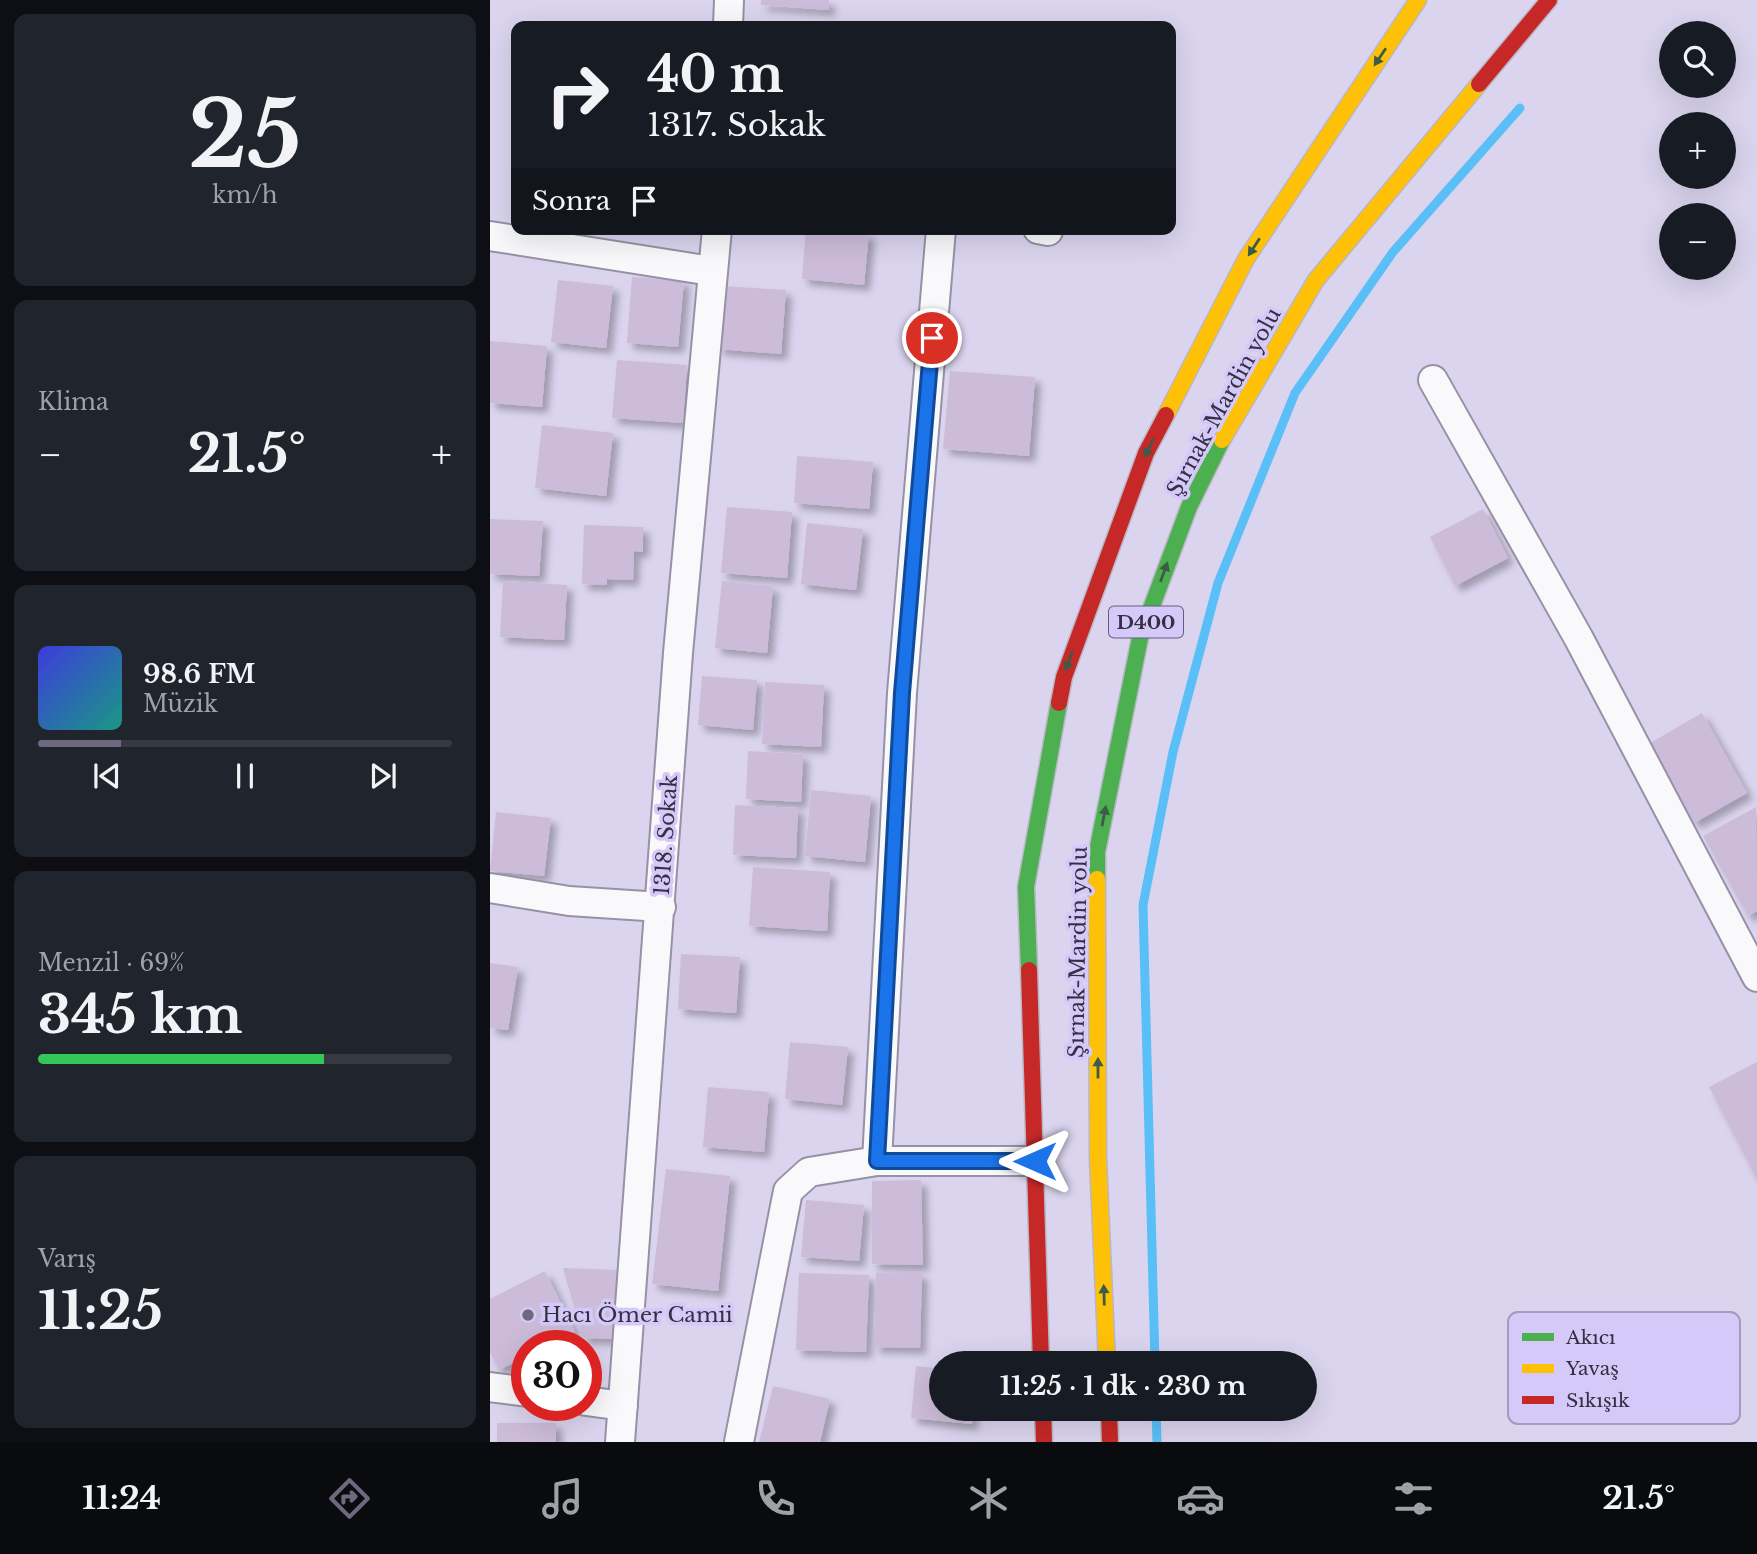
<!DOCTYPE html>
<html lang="tr">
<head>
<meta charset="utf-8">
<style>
	:root { --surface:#171b24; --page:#20242c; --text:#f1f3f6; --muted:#9ea1a6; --line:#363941; --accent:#6e697e }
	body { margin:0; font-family:"Libre Baskerville",serif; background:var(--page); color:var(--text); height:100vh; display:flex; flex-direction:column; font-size:26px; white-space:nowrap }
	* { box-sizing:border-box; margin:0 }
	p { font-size:23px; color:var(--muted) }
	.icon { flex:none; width:38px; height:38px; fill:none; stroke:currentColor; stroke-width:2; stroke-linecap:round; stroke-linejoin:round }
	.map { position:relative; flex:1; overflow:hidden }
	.sheet { display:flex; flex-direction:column; gap:14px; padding:14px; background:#0d0f14; width:490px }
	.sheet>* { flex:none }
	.guide { position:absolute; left:21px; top:21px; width:665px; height:214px; border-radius:14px; box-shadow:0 7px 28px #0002; background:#171b24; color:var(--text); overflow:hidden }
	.buttons { position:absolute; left:1169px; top:21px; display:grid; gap:14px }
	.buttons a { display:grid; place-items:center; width:77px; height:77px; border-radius:50%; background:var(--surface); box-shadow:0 7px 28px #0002; font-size:35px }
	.speed { position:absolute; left:21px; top:1330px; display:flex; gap:14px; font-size:35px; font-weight:700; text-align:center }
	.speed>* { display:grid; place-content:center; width:91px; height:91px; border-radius:50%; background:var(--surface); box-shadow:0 7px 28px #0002; line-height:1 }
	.speed .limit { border:10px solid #d22; background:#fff; color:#111 }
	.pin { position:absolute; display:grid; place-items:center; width:60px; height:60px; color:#fff; margin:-30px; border:4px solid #fff; border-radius:50%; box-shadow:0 2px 7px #0007 }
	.me { position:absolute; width:77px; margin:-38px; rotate:270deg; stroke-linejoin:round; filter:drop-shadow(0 0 5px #0008) }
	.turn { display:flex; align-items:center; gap:24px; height:147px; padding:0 21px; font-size:32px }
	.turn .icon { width:91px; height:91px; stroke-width:2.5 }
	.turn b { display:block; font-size:49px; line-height:60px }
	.then { display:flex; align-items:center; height:66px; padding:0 21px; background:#0003; gap:14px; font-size:26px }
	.big { font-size:52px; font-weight:700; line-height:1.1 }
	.sheet .widget { flex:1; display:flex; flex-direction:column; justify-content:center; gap:10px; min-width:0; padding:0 24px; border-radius:14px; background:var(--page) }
	.sheet .dial { align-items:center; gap:0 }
	.dial b { font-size:91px; line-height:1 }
	.song { display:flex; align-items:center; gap:21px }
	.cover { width:84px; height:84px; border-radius:10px; background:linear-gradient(135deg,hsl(240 70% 55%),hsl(170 70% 35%)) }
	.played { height:7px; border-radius:4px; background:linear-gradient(90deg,var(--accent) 20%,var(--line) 20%) }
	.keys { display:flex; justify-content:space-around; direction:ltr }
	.heat { display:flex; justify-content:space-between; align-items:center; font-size:38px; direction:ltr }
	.charge { height:10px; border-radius:5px; background:linear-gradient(90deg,#34c759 69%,var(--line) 0) }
	.trip { position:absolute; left:439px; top:1351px; width:388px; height:70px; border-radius:35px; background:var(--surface); box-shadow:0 7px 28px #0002; font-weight:700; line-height:70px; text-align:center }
	.tab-bar { display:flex; height:112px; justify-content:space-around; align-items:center; background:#090b0e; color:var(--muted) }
	.tab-bar .icon { width:49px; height:49px }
	.tab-bar .selected { color:var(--accent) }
	.tab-bar b { font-size:32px; color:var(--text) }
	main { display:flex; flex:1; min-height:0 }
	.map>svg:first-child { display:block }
</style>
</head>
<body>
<main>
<section class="sheet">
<div class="widget dial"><b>25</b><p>km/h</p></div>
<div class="widget"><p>Klima</p>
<div class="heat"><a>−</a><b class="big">21.5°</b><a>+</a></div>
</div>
<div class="widget">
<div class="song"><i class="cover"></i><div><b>98.6 FM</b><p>Müzik</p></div></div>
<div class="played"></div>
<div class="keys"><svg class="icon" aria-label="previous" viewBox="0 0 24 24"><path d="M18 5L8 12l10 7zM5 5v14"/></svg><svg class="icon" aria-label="pause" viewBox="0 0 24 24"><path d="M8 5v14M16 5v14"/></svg><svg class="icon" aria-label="next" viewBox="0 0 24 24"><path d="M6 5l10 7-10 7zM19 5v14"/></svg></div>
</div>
<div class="widget"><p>Menzil · 69%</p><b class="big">345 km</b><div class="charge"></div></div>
<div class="widget"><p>Varış</p><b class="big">11:25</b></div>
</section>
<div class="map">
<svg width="1267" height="1442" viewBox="0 0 1267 1442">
	<defs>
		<filter id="shadow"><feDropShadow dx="6" dy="6" stdDeviation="3.5" flood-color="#0004"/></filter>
	</defs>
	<rect width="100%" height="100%" fill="#dad4ee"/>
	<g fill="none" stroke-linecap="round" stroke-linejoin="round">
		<path stroke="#5abff6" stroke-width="9" d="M665 1363 653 905 683 752 728 583 805 393 903 252 1030 108
			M666 1409 667 1442"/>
	</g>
	<path fill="#ccbcda" filter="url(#shadow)" d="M271 0H339V10L271 5Z
		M316 229 379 233 374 285 312 279Z
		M142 277 194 280 188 347 137 343Z
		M68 280 123 286 116 348 61 342Z
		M232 286 296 290 291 354 227 349Z
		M0 341 57 346 52 407 0 403Z
		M127 360 197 365 193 423 122 418Z
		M460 371 545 377 539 456 453 449Z
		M52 425 123 433 116 496 45 488Z
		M307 456 383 462 379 509 304 503Z
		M237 507 302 512 297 578 231 573Z
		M993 509 1018 558 965 586 940 537Z
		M0 519 53 521 49 576 0 574Z
		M317 523 373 529 366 590 311 584Z
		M94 525 153 527V552L144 551 143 580 117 579V585L92 584Z
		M13 581 77 585 74 640 10 637Z
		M232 581 283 586 277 653 225 648Z
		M212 676 267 680 263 730 208 725Z
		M275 682 334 685 331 747 272 744Z
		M1212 713 1257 793 1204 823 1160 743Z
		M258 751 313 754 311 802 256 799Z
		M321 790 381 796 375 862 315 856Z
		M245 805 308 808 306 858 243 855Z
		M1266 807 1267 911 1258 916 1213 836Z
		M6 812 61 818 54 876 0 871Z
		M263 867 340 872 337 931 259 926Z
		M191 954 250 957 246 1013 188 1009Z
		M0 963 28 967 18 1030 0 1028Z
		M300 1042 358 1047 352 1105 295 1099Z
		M1267 1062V1180L1219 1087Z
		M218 1087 279 1092 274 1152 213 1147Z
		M176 1169 240 1176 228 1291 162 1284Z
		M431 1180 433 1265 382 1264V1181Z
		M316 1200 374 1205 369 1261 311 1257Z
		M73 1268 127 1270 123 1339 93 1338Z
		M55 1271 85 1332 57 1346H37V1356L9 1370 0 1352V1299Z
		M309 1273 379 1275 376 1352 306 1350Z
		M386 1273H432L430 1348 384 1347Z
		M426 1366 452 1369V1409H483L482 1424 421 1418Z
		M283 1386 340 1399 330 1442H269Z
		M7 1423H66V1442H7Z"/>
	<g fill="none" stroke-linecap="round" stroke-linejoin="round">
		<g stroke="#9691a5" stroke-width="32">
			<path id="street" d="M238 26 239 0
				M548 229 558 231
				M0 236 221 271
				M943 380 1088 637 1267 977
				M0 888 79 901 171 907
				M387 1161 412 693 451 229
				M0 1387 37 1392
				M96 1401 133 1406
				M130 1442 188 653 227 229
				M249 1442 298 1191 319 1172 387 1161H545"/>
		</g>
		<g stroke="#bab7c4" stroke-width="19">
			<path id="fast" d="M607 879V852L650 638 699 507 732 440
				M539 970 536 887 569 703"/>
		</g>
		<g stroke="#bab7c4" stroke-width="19">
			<path id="slow" d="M676 415 756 259 928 0
				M732 440 826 280 989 84
				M607 879 608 1159 617 1363"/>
		</g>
		<g stroke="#bab7c4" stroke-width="19">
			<path id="jam" d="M989 84 1059 0
				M569 703 574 677 656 453 676 415
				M539 970 551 1363
				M553 1409 554 1442
				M619 1409 620 1442"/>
		</g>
		<use href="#street" stroke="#f9f9fc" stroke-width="28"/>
		<use href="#fast" stroke="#4caf50" stroke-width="16"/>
		<use href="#slow" stroke="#ffc107" stroke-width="16"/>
		<use href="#jam" stroke="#c62828" stroke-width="16"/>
	</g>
	<defs><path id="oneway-solid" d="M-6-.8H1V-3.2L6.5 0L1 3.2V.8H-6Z" transform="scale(1.75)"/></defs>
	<g fill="#3c5c47">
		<use href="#oneway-solid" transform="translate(890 57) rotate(124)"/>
		<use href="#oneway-solid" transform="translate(764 247) rotate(123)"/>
		<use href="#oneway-solid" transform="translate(659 448) rotate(116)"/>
		<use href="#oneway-solid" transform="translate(674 572) rotate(-70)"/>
		<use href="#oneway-solid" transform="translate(579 661) rotate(110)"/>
		<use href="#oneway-solid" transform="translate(614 816) rotate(-79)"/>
		<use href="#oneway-solid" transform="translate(608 1068) rotate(-90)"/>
		<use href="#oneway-solid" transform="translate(614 1295) rotate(-92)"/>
	</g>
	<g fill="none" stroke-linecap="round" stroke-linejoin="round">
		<g stroke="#114b97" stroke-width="18">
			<path id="route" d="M442 338 412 693 387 1161H545"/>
		</g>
		<use href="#route" stroke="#1a73e8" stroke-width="12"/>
	</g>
	<circle fill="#6e697e" stroke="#d4c9f8" stroke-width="2.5" cx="38" cy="1315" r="7"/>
	<g text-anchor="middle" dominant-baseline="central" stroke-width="7" stroke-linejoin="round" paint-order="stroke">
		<rect fill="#d4c9f8" stroke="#645e79" stroke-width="2" x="619" y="606.5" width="74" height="31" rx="5"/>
		<g font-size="19" font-weight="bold" fill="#343042">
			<text x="656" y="622">D400</text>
		</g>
		<g font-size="21" fill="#343042" stroke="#d4c9f8">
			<text transform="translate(734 402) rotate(-61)">Şırnak-Mardin yolu</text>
			<text transform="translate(176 835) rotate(-86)">1318. Sokak</text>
			<text transform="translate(588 952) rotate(-89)">Şırnak-Mardin yolu</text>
		</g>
		<g font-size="21" fill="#343042" stroke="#d4c9f8" text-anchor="start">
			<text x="52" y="1315">Hacı Ömer Camii</text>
		</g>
	</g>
	<rect x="1018" y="1312" width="232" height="112" rx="10" fill="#d4c9f8" stroke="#a49bc1" stroke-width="2"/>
	<rect x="1032" y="1333" width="32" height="8" fill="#4caf50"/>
	<rect x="1032" y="1364" width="32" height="9" fill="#ffc107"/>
	<rect x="1032" y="1396" width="32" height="8" fill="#c62828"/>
	<g font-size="19" fill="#343042">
		<text x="1076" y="1344">Akıcı</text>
		<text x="1076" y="1375">Yavaş</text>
		<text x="1076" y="1407">Sıkışık</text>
	</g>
</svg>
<div class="buttons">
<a><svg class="icon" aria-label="search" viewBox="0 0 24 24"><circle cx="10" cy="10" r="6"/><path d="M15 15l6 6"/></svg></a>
<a>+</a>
<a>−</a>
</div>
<div class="speed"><div class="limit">30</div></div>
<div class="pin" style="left:442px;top:338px;background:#d93025"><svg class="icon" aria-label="arrive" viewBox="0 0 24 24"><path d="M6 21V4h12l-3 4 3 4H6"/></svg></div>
<svg class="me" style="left:545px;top:1161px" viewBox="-20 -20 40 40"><path d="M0-17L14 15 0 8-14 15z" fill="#1a73e8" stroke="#fff" stroke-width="4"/></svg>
<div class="trip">11:25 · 1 dk · 230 m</div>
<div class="guide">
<div class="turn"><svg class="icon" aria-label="right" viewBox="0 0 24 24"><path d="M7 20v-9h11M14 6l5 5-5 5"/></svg><div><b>40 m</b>1317. Sokak</div></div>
<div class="then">Sonra<svg class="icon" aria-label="arrive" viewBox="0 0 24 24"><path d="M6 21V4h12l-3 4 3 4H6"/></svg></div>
</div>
</div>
</main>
<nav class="tab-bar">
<b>11:24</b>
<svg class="icon selected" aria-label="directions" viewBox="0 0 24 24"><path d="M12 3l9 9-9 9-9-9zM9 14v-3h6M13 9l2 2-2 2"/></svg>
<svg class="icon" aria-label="music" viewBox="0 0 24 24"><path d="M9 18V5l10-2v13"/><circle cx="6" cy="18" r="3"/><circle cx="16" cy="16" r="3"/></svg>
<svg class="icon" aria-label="phone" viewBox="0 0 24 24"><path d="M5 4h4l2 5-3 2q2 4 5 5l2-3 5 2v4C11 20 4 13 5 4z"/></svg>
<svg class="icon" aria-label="climate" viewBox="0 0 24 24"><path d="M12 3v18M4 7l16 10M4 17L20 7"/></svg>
<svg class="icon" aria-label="car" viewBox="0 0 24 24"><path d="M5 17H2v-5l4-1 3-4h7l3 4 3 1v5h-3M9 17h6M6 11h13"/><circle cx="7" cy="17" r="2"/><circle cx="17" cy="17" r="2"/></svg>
<svg class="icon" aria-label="filters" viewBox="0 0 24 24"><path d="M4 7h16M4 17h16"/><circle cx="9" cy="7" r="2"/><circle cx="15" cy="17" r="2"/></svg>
<b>21.5°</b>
</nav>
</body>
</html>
